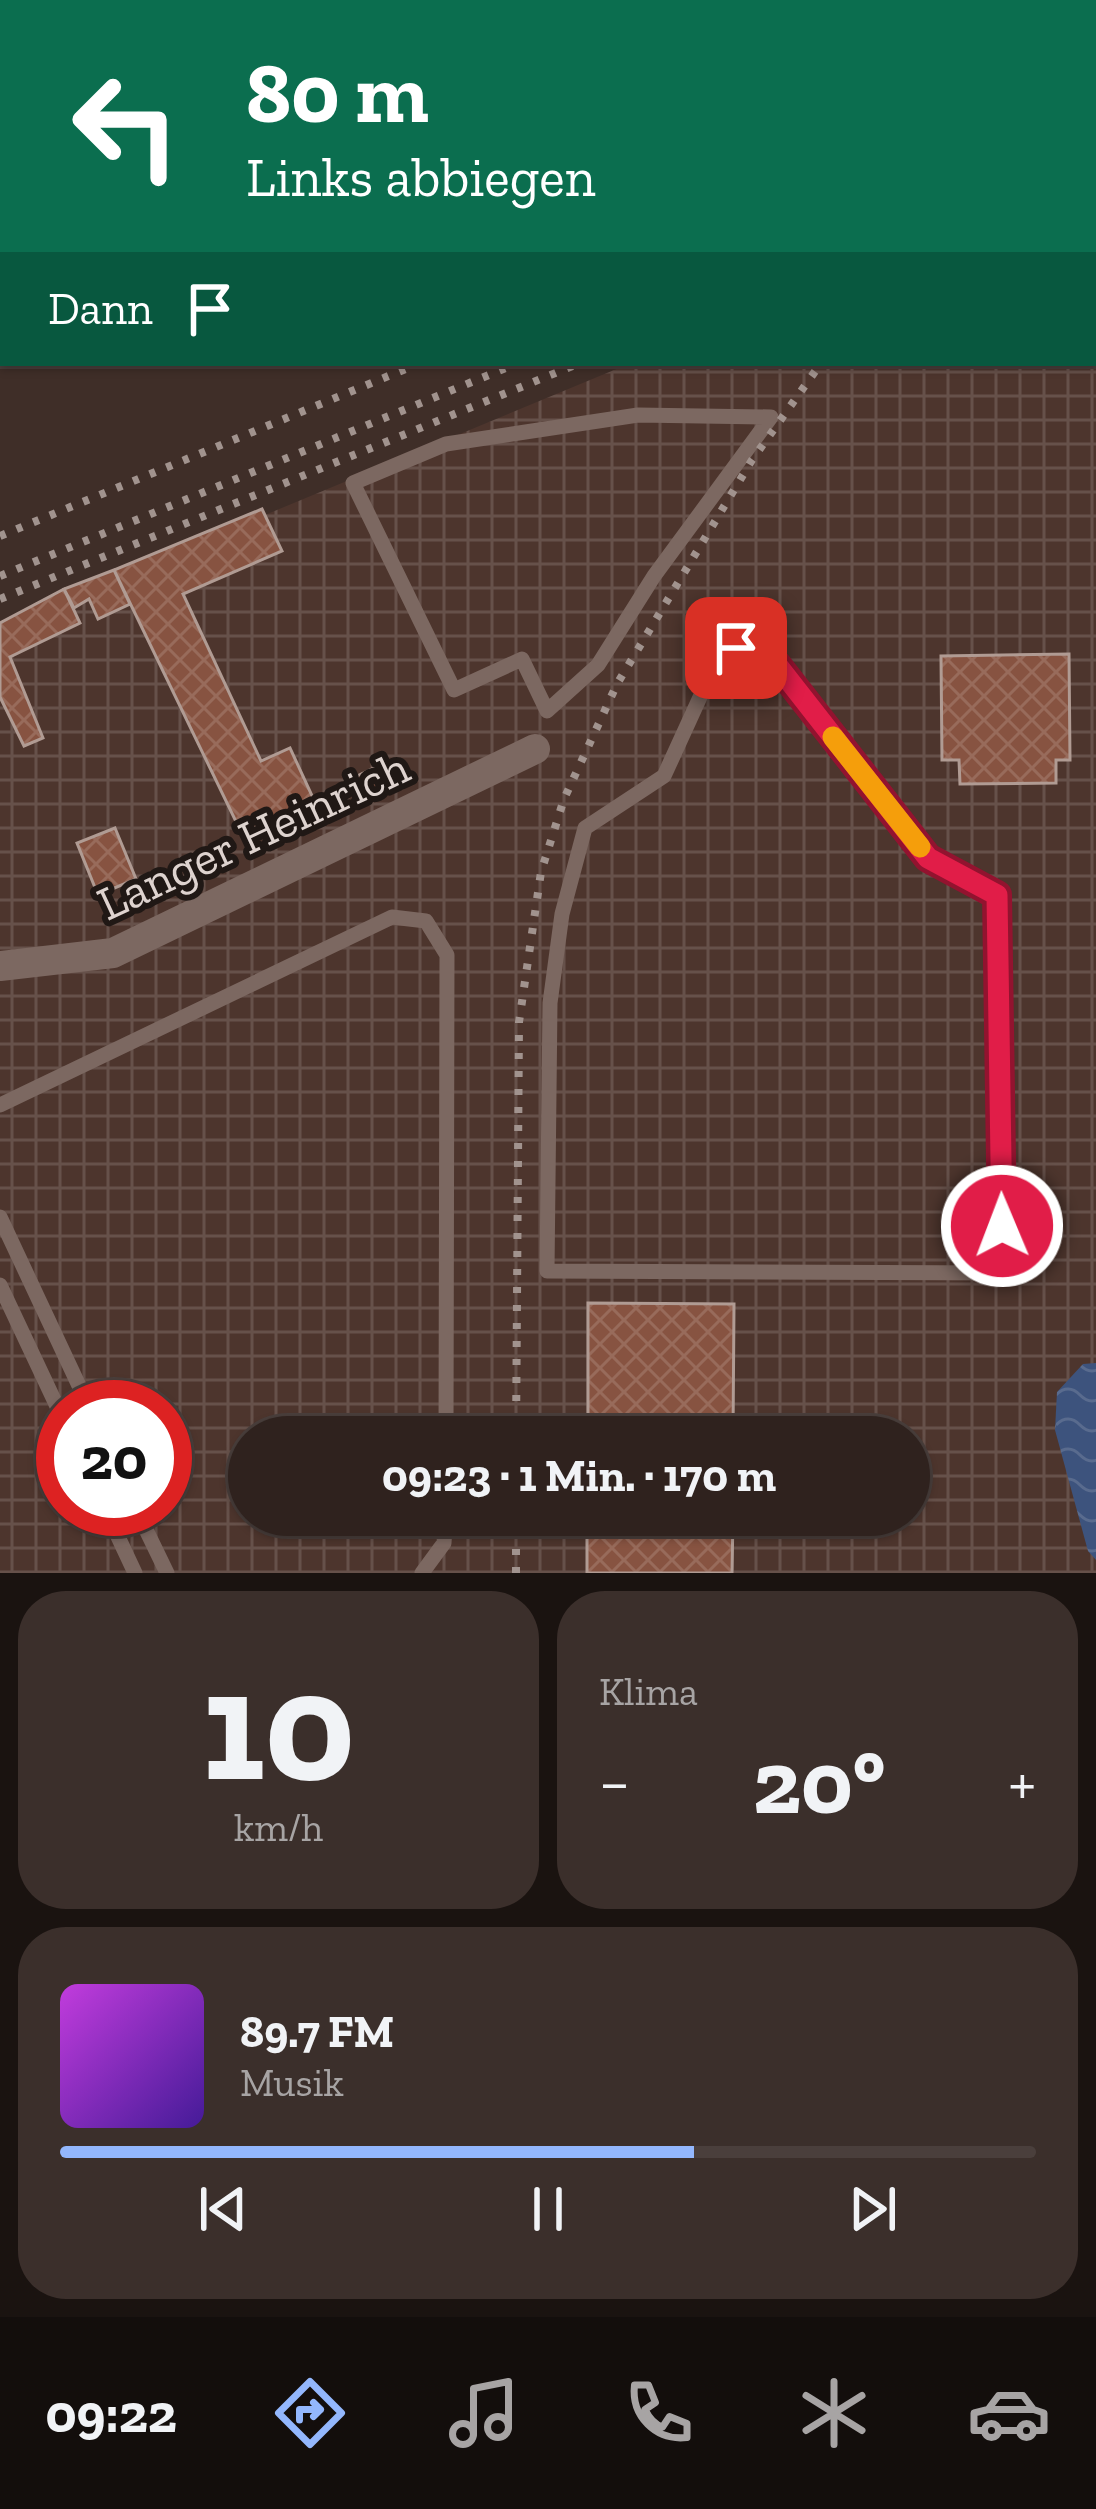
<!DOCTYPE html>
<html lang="de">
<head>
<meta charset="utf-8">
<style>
	:root { --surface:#2f221e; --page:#3b2f2b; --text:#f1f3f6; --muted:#a7a4a4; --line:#4a3f3c; --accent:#93b7fd }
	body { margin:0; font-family:"Zilla Slab",serif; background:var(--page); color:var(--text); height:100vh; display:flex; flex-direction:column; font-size:45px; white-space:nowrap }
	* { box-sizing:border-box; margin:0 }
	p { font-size:39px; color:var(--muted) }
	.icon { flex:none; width:66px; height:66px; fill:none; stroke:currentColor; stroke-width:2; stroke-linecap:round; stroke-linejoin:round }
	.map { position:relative; height:1573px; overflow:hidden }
	.side { display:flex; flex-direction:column; gap:18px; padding:18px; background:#1a1310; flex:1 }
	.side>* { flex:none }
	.top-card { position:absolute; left:0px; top:0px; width:1098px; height:366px; box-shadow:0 3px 9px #0004,0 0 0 3px var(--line); background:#0b6e4f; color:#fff; overflow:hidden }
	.speed { position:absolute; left:36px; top:1380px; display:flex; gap:24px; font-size:60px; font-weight:700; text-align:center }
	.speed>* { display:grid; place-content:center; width:156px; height:156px; border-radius:50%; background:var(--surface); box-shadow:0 3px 9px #0004,0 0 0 3px var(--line); line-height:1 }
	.speed .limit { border:18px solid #d22; background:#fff; color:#111 }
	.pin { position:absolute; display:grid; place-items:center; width:102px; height:102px; color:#fff; margin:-51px; border-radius:24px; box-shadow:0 6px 18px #0006 }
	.me { position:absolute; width:132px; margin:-66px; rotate:359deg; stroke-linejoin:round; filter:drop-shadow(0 0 9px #0008) }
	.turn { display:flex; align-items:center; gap:42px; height:252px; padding:0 48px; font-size:54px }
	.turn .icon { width:156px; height:156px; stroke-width:2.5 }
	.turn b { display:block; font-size:84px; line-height:102px }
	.then { display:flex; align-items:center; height:114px; padding:0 48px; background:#0003; gap:24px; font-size:45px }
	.big { font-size:90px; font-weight:700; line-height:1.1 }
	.side .widget { flex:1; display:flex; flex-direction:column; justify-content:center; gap:18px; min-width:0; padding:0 42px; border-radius:48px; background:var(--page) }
	.side .dial { align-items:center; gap:0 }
	.dial b { font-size:156px; line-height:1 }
	.song { display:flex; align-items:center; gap:36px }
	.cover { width:144px; height:144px; border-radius:18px; background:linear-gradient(135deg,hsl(290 70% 55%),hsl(260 70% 35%)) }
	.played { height:12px; border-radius:6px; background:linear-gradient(90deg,var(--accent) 65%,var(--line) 65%) }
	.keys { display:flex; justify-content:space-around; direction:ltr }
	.heat { display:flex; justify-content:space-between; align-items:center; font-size:66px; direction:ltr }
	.side .tiles { flex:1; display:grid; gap:18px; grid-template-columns:1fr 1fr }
	.widget:last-child { grid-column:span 2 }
	.trip { position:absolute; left:228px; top:1416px; width:702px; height:120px; border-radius:60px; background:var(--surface); box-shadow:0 3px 9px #0004,0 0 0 3px var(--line); font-weight:700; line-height:120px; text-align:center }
	.tab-bar { display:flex; height:192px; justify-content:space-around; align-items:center; background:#130e0c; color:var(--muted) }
	.tab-bar .icon { width:84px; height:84px }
	.tab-bar .current { color:var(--accent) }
	.tab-bar b { font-size:54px; color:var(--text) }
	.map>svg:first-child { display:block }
</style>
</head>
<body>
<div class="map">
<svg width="1096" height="1573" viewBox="0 0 1096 1573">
	<defs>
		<pattern id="industrial-grid" width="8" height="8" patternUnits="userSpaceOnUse" patternTransform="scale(3)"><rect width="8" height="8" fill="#4d352d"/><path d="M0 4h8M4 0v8" fill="none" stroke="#66514a"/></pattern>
		<pattern id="water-waves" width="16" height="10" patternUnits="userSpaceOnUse" patternTransform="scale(3)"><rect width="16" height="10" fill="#3d537d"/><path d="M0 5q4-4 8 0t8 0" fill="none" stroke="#596b8e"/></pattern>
		<pattern id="building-cross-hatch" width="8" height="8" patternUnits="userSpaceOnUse" patternTransform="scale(3)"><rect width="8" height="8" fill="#875341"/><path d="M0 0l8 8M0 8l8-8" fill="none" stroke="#986b5b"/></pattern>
	</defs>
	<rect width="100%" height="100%" fill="#3f2e28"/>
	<path fill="url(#industrial-grid)" fill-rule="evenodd" d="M1096 181V1573H0V625L631 363H1095ZM63 1407H165V1509H63ZM249 1437H909V1515H249Z"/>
	<path fill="url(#water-waves)" d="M1096 1363V1560L1088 1551 1055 1430 1057 1392 1083 1364Z"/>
	<path fill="url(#building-cross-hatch)" stroke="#b09b93" stroke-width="3" d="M262 509 282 551 183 594 261 761 290 748 314 800 242 834 114 570Z
		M114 570 130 604 98 619 89 599 74 608 64 589Z
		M64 589 80 623 10 657 43 738 24 746 0 697V623Z
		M1069 654 1070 760H1056V783L960 784 959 760H942L941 656Z
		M382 764 392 786 357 802 347 781Z
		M115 828 136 879 98 895 77 843Z
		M588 1303 734 1304 733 1437H588Z
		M587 1515H733L732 1573H587Z"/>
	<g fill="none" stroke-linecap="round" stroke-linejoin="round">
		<path stroke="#938681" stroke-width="4.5" stroke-dasharray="9 6" stroke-linecap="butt" d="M116 3 120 0
			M0 95 3 93"/>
		<path stroke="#7c6861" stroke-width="15" d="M959 3 964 0
			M638 415 771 417 654 576 598 665 547 711 522 659 454 690 353 483 446 444Z
			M736 648 756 650 777 665 928 858 997 895 1002 1273 547 1271 550 1003 562 914 585 828 664 776 717 660Z
			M0 1105 392 917 426 921 447 955 446 1437
			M0 1217 89 1407
			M0 1285 63 1419
			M105 1509 135 1573
			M136 1509 167 1573
			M422 1573 444 1543 446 1515"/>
		<path stroke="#7c6861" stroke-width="30" d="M0 966 113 953 535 749"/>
		<path stroke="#a1938e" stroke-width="8" stroke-dasharray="6 12" stroke-linecap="butt" d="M499 3 504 0
			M552 3 557 0
			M1095 84H1096
			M1095 125 1096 124
			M1095 163 1096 162
			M0 316 3 314
			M0 337 3 335
			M0 536 420 363
			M0 576 518 363
			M0 599 580 363
			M516 1437 519 1022 541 872 564 799 617 684 752 460 821 363
			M516 1573V1515"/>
	</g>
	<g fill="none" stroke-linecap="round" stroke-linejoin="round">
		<g stroke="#92132f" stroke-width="30">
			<path id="route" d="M736 648 756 650 777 665 928 858 997 895 1002 1226"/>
		</g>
		<use href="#route" stroke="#e11d48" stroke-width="21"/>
		<path stroke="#f59e0b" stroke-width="21" d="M833 737 920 847"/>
	</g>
	<g text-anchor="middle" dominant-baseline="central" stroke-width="12" stroke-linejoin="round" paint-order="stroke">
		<g font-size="48" fill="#ded3cf" stroke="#201815">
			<text transform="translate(253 835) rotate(-25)">Langer Heinrich</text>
		</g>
	</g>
</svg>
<div class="speed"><div class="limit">20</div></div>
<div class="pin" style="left:736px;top:648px;background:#d93025"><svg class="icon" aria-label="arrive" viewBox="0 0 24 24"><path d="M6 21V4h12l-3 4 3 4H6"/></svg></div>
<svg class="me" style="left:1002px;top:1226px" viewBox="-20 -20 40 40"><circle r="17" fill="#e11d48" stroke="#fff" stroke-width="3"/><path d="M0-11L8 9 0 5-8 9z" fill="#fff"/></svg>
<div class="trip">09:23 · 1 Min. · 170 m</div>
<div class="top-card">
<div class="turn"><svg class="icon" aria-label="left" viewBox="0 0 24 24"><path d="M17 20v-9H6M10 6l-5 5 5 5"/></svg><div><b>80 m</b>Links abbiegen</div></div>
<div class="then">Dann<svg class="icon" aria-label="arrive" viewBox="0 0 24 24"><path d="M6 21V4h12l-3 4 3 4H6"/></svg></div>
</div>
</div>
<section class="side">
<div class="tiles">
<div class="widget dial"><b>10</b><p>km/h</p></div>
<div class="widget"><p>Klima</p>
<div class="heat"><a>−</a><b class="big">20°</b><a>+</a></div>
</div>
<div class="widget">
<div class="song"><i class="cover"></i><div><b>89.7 FM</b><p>Musik</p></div></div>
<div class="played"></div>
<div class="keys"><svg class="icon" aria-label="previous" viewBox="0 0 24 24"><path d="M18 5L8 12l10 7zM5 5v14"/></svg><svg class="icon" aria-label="pause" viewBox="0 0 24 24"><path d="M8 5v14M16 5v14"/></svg><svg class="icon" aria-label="next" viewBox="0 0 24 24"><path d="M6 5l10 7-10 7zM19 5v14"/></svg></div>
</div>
</div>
</section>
<nav class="tab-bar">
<b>09:22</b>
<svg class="icon current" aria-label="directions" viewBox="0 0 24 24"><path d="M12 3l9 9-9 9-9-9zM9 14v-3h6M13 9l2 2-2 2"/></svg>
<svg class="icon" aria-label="music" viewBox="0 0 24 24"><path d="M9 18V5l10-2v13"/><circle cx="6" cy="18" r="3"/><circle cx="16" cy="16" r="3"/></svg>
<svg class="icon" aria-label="phone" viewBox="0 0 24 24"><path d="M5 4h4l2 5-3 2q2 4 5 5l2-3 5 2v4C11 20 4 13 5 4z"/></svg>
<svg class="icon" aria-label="climate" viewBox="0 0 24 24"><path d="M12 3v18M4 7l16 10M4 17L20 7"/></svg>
<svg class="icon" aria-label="car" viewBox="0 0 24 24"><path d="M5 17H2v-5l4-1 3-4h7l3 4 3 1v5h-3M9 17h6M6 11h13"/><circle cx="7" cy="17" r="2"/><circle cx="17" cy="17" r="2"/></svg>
</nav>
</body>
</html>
